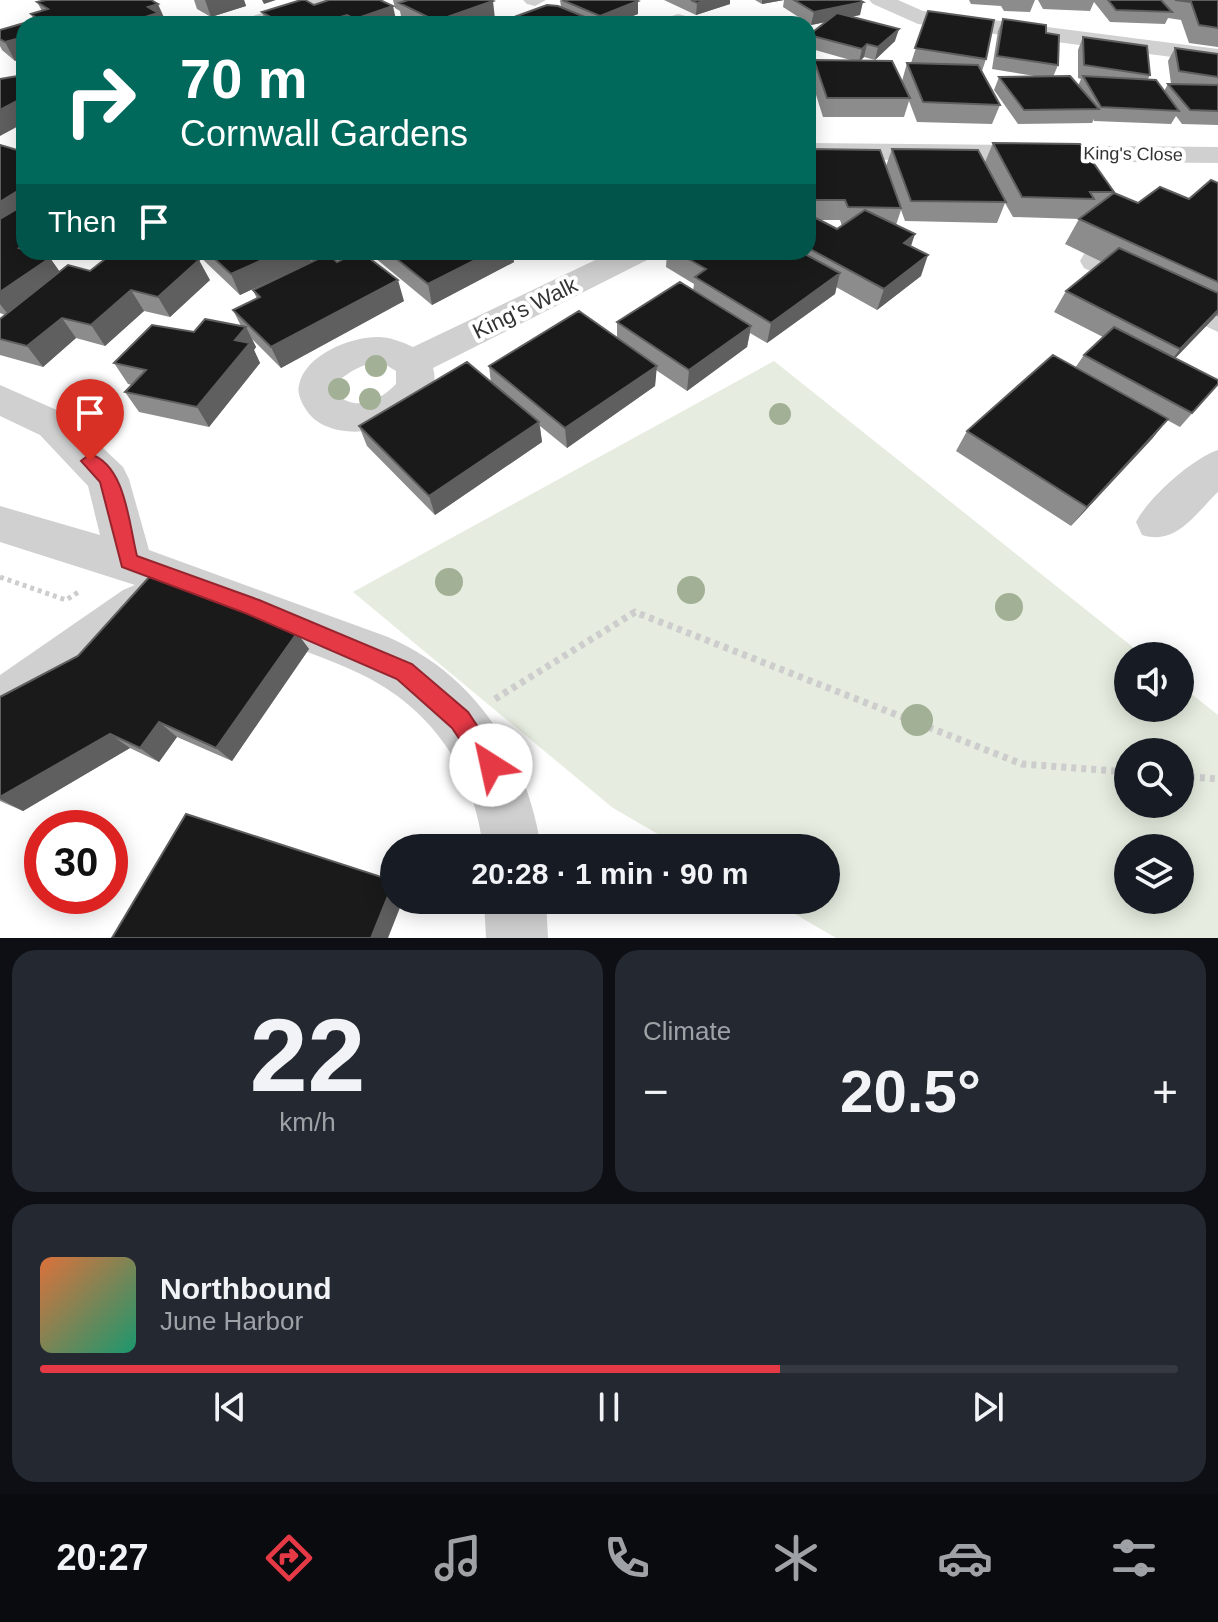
<!DOCTYPE html>
<html lang="en">
<head>
<meta charset="utf-8">
<style>
	:root { --surface:#171b24; --page:#242831; --text:#f1f3f6; --muted:#9ea1a6; --line:#363941; --accent:#e63946 }
	body { margin:0; font-family:Helvetica,sans-serif; background:var(--page); color:var(--text); height:100vh; display:flex; flex-direction:column; font-size:30px; white-space:nowrap }
	* { box-sizing:border-box; margin:0 }
	p { font-size:26px; color:var(--muted) }
	.icon { flex:none; width:44px; height:44px; fill:none; stroke:currentColor; stroke-width:2; stroke-linecap:round; stroke-linejoin:round }
	.map { position:relative; height:938px; overflow:hidden }
	.details { display:flex; flex-direction:column; gap:12px; padding:12px; background:#0d0f14; flex:1 }
	.details>* { flex:none }
	.top-card { position:absolute; left:16px; top:16px; width:800px; height:244px; border-radius:24px; box-shadow:0 4px 20px #0003; background:#00695c; color:#fff; overflow:hidden }
	.controls { position:absolute; left:1114px; top:642px; display:grid; gap:16px }
	.controls a { display:grid; place-items:center; width:80px; height:80px; border-radius:50%; background:var(--surface); box-shadow:0 4px 20px #0003; font-size:40px }
	.speed { position:absolute; left:24px; top:810px; display:flex; gap:16px; font-size:40px; font-weight:700; text-align:center }
	.speed>* { display:grid; place-content:center; width:104px; height:104px; border-radius:50%; background:var(--surface); box-shadow:0 4px 20px #0003; line-height:1 }
	.speed .limit { border:12px solid #d22; background:#fff; color:#111 }
	.pin { position:absolute; display:grid; place-items:center; width:68px; height:68px; color:#fff; margin:-82px -34px; border-radius:50% 50% 50% 0; rotate:-45deg; box-shadow:0 0 8px #0007 }
	.pin .icon { rotate:45deg }
	.me { position:absolute; width:88px; margin:-44px; rotate:325deg; stroke-linejoin:round; filter:drop-shadow(0 0 6px #0008) }
	.turn { display:flex; align-items:center; gap:28px; height:168px; padding:0 32px; font-size:36px }
	.turn .icon { width:104px; height:104px; stroke-width:2.5 }
	.turn b { display:block; font-size:56px; line-height:68px }
	.then { display:flex; align-items:center; height:76px; padding:0 32px; background:#0003; gap:16px; font-size:30px }
	.big { font-size:60px; font-weight:800; line-height:1.1 }
	.details .widget { flex:1; display:flex; flex-direction:column; justify-content:center; gap:12px; min-width:0; padding:0 28px; border-radius:24px; background:var(--page) }
	.details .dial { align-items:center; gap:0 }
	.dial b { font-size:104px; line-height:1 }
	.song { display:flex; align-items:center; gap:24px }
	.cover { width:96px; height:96px; border-radius:12px; background:linear-gradient(135deg,hsl(20 70% 55%),hsl(160 70% 35%)) }
	.played { height:8px; border-radius:4px; background:linear-gradient(90deg,var(--accent) 65%,var(--line) 65%) }
	.keys { display:flex; justify-content:space-around; direction:ltr }
	.heat { display:flex; justify-content:space-between; align-items:center; font-size:44px; direction:ltr }
	.details .tiles { flex:1; display:grid; gap:12px; grid-template-columns:1fr 1fr }
	.widget:last-child { grid-column:span 2 }
	.trip { position:absolute; left:380px; top:834px; width:460px; height:80px; border-radius:40px; background:var(--surface); box-shadow:0 4px 20px #0003; font-weight:800; line-height:80px; text-align:center }
	.tabs { display:flex; height:128px; justify-content:space-around; align-items:center; background:#090b0e; color:var(--muted) }
	.tabs .icon { width:56px; height:56px }
	.tabs .selected { color:var(--accent) }
	.tabs b { font-size:36px; color:var(--text) }
	.map>svg:first-child { display:block }
</style>
</head>
<body>
<div class="map">
<svg width="1218" height="938" viewBox="0 0 1218 938">
	<rect width="100%" height="100%" fill="#fff"/>
	<path fill="#e6ecdf" fill-rule="evenodd" d="M774 361 1144 656H1128V708H1180V685L1218 715V938H836L771 900H826V848H682L613 808 353 592ZM1128 752H1180V804H1128ZM1128 848H1180V900H1128Z"/>
	<g fill="none" stroke-linecap="round" stroke-linejoin="round">
		<path stroke="#cdcdcd" stroke-width="5" stroke-dasharray="4 4" stroke-linecap="butt" d="M0 577 66 600 80 591"/>
		<path stroke="#cdcdcd" stroke-width="7" stroke-dasharray="5 5" stroke-linecap="butt" d="M495 699 635 612 1022 764 1128 772
			M1180 776 1218 779"/>
		<path fill="#d0d0d0" fill-rule="evenodd" d="M304 0H337L333 4 273 24H240L243 19Z
			M523 0H546L535 6 527 4Z
			M869 0H898L923 11 1218 49V63L918 24 873 4Z
			M678 14 686 16 689 21 687 24H660L663 19Z
			M808 143 1218 147V163L808 159Z
			M1096 251 1218 306V332L1084 268 1080 261 1084 254Z
			M612 252H654L649 259 433 368C449 423 333 457 305 408 301 401 297 393 299 385 305 355 350 337 378 337 389 337 403 342 413 347ZM381 362 396 371V384C381 400 356 412 338 395L337 382C350 371 364 363 381 362Z
			M0 385 68 415 123 467 129 479 149 550 388 637C476 675 527 756 541 848H483C475 779 440 720 379 684 353 668 324 659 295 647 250 628 205 610 159 594L164 605 157 620 19 724 0 732V675L123 590 135 585 0 542V506L100 535 88 486 40 435 0 416Z
			M1218 450V492C1195 514 1176 546 1142 535L1136 522C1148 498 1193 458 1218 450Z
			M484 900H546L548 938H486Z"/>
	</g>
	<g fill="#a2b095">
		<circle cx="376" cy="366" r="11"/>
		<circle cx="339" cy="389" r="11"/>
		<circle cx="370" cy="399" r="11"/>
		<circle cx="780" cy="414" r="11"/>
		<circle cx="449" cy="582" r="14"/>
		<circle cx="691" cy="590" r="14"/>
		<circle cx="1009" cy="607" r="14"/>
		<circle cx="917" cy="720" r="16"/>
	</g>
	<path fill="#8c8c8c" fill-rule="evenodd" d="M194 0H244L246 6 211 17 197 9Z
		M393 0H490L495 19 481 24H409L402 21 400 11 395 8Z
		M560 0 638 14 612 24H516L517 23V16L561 7Z
		M664 0H730V4L696 15Z
		M755 0H859L860 15 850 17 895 41 875 60 864 57 860 61 902 81 907 63H911L928 11 986 59 982 71 1000 105 992 124 917 122 909 101 904 117H823L811 79 814 60 854 61 808 48 809 35 826 22 811 25 783 7 784 0 762 4Z
		M969 0H1035L1030 12 1004 11 1001 6 971 4Z
		M1038 0H1218V47L1189 43 1181 20 1168 18 1165 24 1110 22 1094 2 1090 11 1043 9Z
		M37 2 166 22 162 23 163 24H24L15 61 2 50 0 46V30L34 20 31 14 42 11Z
		M314 5 397 24H266L262 12Z
		M1003 19 1058 65 1053 77 1078 86 1081 79 1078 78V50L1083 37 1150 75 1148 79 1164 91 1168 84H1171L1168 61 1175 48 1218 54V125L1182 124 1176 116 1171 124 1094 121V119L1092 123 1018 124 994 90 999 77H1041L992 69 998 31Z
		M993 143 1138 203 1189 199 1218 183V316H1216L1175 358 1218 384 1180 427 1167 420 1071 526 956 451 967 431 1075 368 1084 355 1103 337 1054 312 1066 291 1102 262 1065 244 1079 219 1013 217 1005 203 997 223 905 221 901 210 896 225 911 247 921 276 877 310 836 287 835 294 767 343 750 333 747 347 687 391 656 370 655 386 567 448 540 426 542 442 435 515 367 446 359 426 491 383 489 366 617 338V322L693 291 694 284 666 267 667 252H808V149L886 166 892 149 985 162ZM820 220H840L842 226 837 229Z
		M0 145 24 252H58L50 258 60 272 90 271 210 280 170 317 144 311 105 346 76 338 43 367 0 355V319L5 315 0 313Z
		M195 252H349L334 259 404 301 281 368 252 339 256 347 254 350 260 363 209 427 139 412 125 392 132 385 128 384 114 363 194 332 241 326 233 310 257 299 253 290 311 262 240 295Z
		M368 252H512L514 262 432 305Z
		M297 633 309 649 232 761 177 737 159 762 130 748 23 811 0 801V697Z"/>
	<path fill="#5f5f5f" d="M205 0H244L246 6 211 17Z
		M262 0H276L264 4Z
		M706 0H730V4L696 15 697 3Z
		M762 0H784L762 4Z
		M493 1 495 19 481 24H436V21Z
		M638 1V14L612 24H600V16Z
		M863 2 860 15 811 25 814 12Z
		M158 4 166 22 162 23 163 24H123L148 7Z
		M393 6 397 24H356L355 19Z
		M347 15 349 24H331L330 20Z
		M325 17 326 24H304Z
		M110 18 113 24H91Z
		M590 19V24H576Z
		M899 29 895 41 875 60 878 47Z
		M24 37V58L15 61 5 42Z
		M867 44 864 57 859 62 862 49Z
		M24 100V123L0 136V110L17 101Z
		M24 187V216L0 231V202Z
		M915 234 908 255 904 243Z
		M24 245V252H58L34 269 19 248Z
		M280 252H307L311 262 240 295 231 274Z
		M312 252H349L318 267Z
		M491 252H512L514 262 432 305 428 284Z
		M928 255 921 276 877 310 884 289Z
		M50 258 64 278 10 317 0 304V292Z
		M199 260 210 280 170 317 158 297Z
		M840 273 835 294 767 343 771 323Z
		M398 280 404 301 281 368 271 347Z
		M131 290 144 311 105 346 91 325Z
		M1218 310V313L1213 319 1165 369 1180 349Z
		M62 318 76 338 43 367 27 346Z
		M751 326 747 347 687 391 689 370Z
		M246 327 256 347 254 350 260 363 209 427 197 407 235 340Z
		M657 366 655 386 567 448 565 428Z
		M1168 419 1152 439 1071 526 1087 507Z
		M539 422 542 442 435 515 429 496Z
		M297 633 309 649 232 761 216 748Z
		M159 722 177 737 159 762 140 748Z
		M110 734 130 748 23 811 0 799V797Z
		M394 882V900H403L388 938H371Z"/>
	<path fill="#1a1a1a" stroke="#5f5f5f" stroke-width="2" d="M46 0H151L158 4 148 7 158 13 123 24H119L110 18 91 24H24V37L5 42 0 39V30L38 19 31 14 48 9 37 2Z
		M301 0H305L314 5 329 0H380L393 6 355 19 347 15 330 20 325 17 304 24H283L262 12Z
		M408 0H490L493 1 436 21 399 3Z
		M562 0H635L638 1 600 16Z
		M691 0H706L697 3Z
		M794 0H859L863 2 814 12Z
		M1108 0H1161L1172 12 1116 10Z
		M1175 0H1218V28L1199 25 1191 2Z
		M547 5 558 6 590 19 576 24 516 23 525 20 517 16Z
		M928 11 994 20 986 59 915 48Z
		M837 13 899 29 878 47 867 44 862 49 809 35Z
		M1003 19 1046 25V33L1059 35 1058 65 997 56Z
		M1083 37 1147 46 1150 75 1084 65Z
		M1175 48 1218 54V77L1179 71Z
		M814 60 892 61 910 98H827Z
		M907 63 978 65 1000 105 923 102Z
		M24 75V100L17 101 0 110V79Z
		M1070 76 1099 109 1024 110 999 77Z
		M1083 76 1156 80 1179 111 1101 107Z
		M1168 84 1218 85V111L1190 110Z
		M993 143 1080 144 1114 192H1090L1094 199 1022 197Z
		M0 145 24 152V187L0 202Z
		M808 149 880 150 901 208 848 207 845 200H808Z
		M892 149 978 150 1006 202 911 201Z
		M1211 180 1218 183V282L1079 219 1114 193 1138 203 1160 187 1189 199Z
		M22 206H24V245L19 248 24 250V252H32L50 258 0 292V219Z
		M865 210 915 234 904 243 928 255 884 289 808 248V214L837 229Z
		M1119 248 1218 293V310L1180 349 1066 291Z
		M114 252H165L199 260 158 297 131 290 91 325 62 318 27 346 0 339V319L68 265 90 271Z
		M207 252H280L231 274Z
		M357 252H361L398 280 271 347 233 310 260 297 253 290 328 254 337 262Z
		M388 252H491L428 284Z
		M676 252H801L840 273 771 323 695 277 706 269Z
		M680 282 751 326 689 370 617 322Z
		M579 311 657 366 565 428 489 366Z
		M205 319 246 327 235 340 250 343 197 407 125 392 146 370 114 363 152 325 194 332Z
		M1114 327 1218 380V384L1192 413 1084 355Z
		M1053 355 1168 419 1087 507 967 431Z
		M467 362 539 422 429 496 359 426Z
		M151 575 297 633 216 748 159 722 140 748 110 734 0 797V697L78 656Z
		M186 814 394 881 371 938H112Z"/>
	<path fill="#e63946" stroke="#96252e" stroke-width="2" d="M90 454C126 465 129 525 137 556L259 600 412 664 468 712 503 765 499 774 491 777 483 774 452 728 397 679 245 613 122 567 100 482 81 461Z"/>
	<g text-anchor="middle" dominant-baseline="central" stroke-width="8" stroke-linejoin="round" paint-order="stroke">
		<g font-size="18" fill="#333" stroke="#fff">
			<text transform="translate(1133 154) rotate(1)">King's Close</text>
		</g>
		<g font-size="22" fill="#333" stroke="#fff">
			<text transform="translate(525 308) rotate(-26)">King's Walk</text>
		</g>
	</g>
</svg>
<div class="controls">
<a><svg class="icon" aria-label="sound" viewBox="0 0 24 24"><path d="M4 9h4l5-4v14l-5-4H4zM17 9q2 3 0 6"/></svg></a>
<a><svg class="icon" aria-label="search" viewBox="0 0 24 24"><circle cx="10" cy="10" r="6"/><path d="M15 15l6 6"/></svg></a>
<a><svg class="icon" aria-label="layers" viewBox="0 0 24 24"><path d="M12 4l9 5-9 5-9-5zM3 14l9 5 9-5"/></svg></a>
</div>
<div class="speed"><div class="limit">30</div></div>
<div class="pin" style="left:90px;top:461px;background:#d93025"><svg class="icon" aria-label="arrive" viewBox="0 0 24 24"><path d="M6 21V4h12l-3 4 3 4H6"/></svg></div>
<svg class="me" style="left:491px;top:765px" viewBox="-20 -20 40 40"><circle r="19" fill="#fff"/><path d="M0-13L10 11 0 6-10 11z" fill="#e63946"/></svg>
<div class="trip">20:28 · 1 min · 90 m</div>
<div class="top-card">
<div class="turn"><svg class="icon" aria-label="right" viewBox="0 0 24 24"><path d="M7 20v-9h11M14 6l5 5-5 5"/></svg><div><b>70 m</b>Cornwall Gardens</div></div>
<div class="then">Then<svg class="icon" aria-label="arrive" viewBox="0 0 24 24"><path d="M6 21V4h12l-3 4 3 4H6"/></svg></div>
</div>
</div>
<section class="details">
<div class="tiles">
<div class="widget dial"><b>22</b><p>km/h</p></div>
<div class="widget"><p>Climate</p>
<div class="heat"><a>−</a><b class="big">20.5°</b><a>+</a></div>
</div>
<div class="widget">
<div class="song"><i class="cover"></i><div><b>Northbound</b><p>June Harbor</p></div></div>
<div class="played"></div>
<div class="keys"><svg class="icon" aria-label="previous" viewBox="0 0 24 24"><path d="M18 5L8 12l10 7zM5 5v14"/></svg><svg class="icon" aria-label="pause" viewBox="0 0 24 24"><path d="M8 5v14M16 5v14"/></svg><svg class="icon" aria-label="next" viewBox="0 0 24 24"><path d="M6 5l10 7-10 7zM19 5v14"/></svg></div>
</div>
</div>
</section>
<nav class="tabs">
<b>20:27</b>
<svg class="icon selected" aria-label="directions" viewBox="0 0 24 24"><path d="M12 3l9 9-9 9-9-9zM9 14v-3h6M13 9l2 2-2 2"/></svg>
<svg class="icon" aria-label="music" viewBox="0 0 24 24"><path d="M9 18V5l10-2v13"/><circle cx="6" cy="18" r="3"/><circle cx="16" cy="16" r="3"/></svg>
<svg class="icon" aria-label="phone" viewBox="0 0 24 24"><path d="M5 4h4l2 5-3 2q2 4 5 5l2-3 5 2v4C11 20 4 13 5 4z"/></svg>
<svg class="icon" aria-label="climate" viewBox="0 0 24 24"><path d="M12 3v18M4 7l16 10M4 17L20 7"/></svg>
<svg class="icon" aria-label="car" viewBox="0 0 24 24"><path d="M5 17H2v-5l4-1 3-4h7l3 4 3 1v5h-3M9 17h6M6 11h13"/><circle cx="7" cy="17" r="2"/><circle cx="17" cy="17" r="2"/></svg>
<svg class="icon" aria-label="filters" viewBox="0 0 24 24"><path d="M4 7h16M4 17h16"/><circle cx="9" cy="7" r="2"/><circle cx="15" cy="17" r="2"/></svg>
</nav>
</body>
</html>
